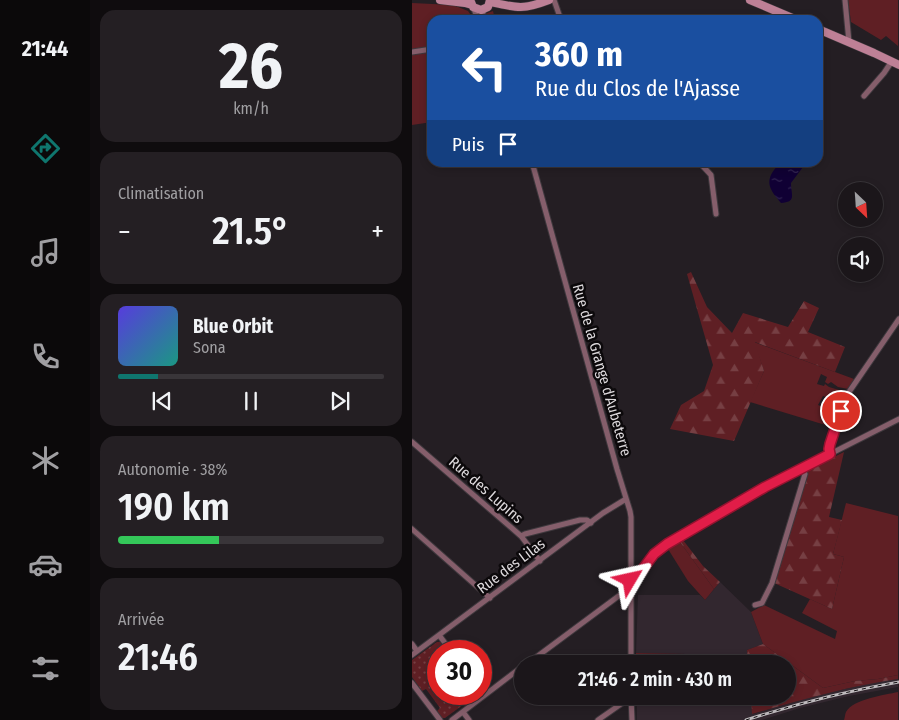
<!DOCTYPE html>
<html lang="fr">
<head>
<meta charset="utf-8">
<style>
	:root { --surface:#1b161a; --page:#241f23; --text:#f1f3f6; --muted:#a09fa2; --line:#393539; --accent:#0f766e }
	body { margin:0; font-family:"Fira Sans Condensed",sans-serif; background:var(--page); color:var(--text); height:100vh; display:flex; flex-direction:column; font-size:19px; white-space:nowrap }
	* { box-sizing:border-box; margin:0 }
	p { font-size:16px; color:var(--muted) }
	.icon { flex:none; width:28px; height:28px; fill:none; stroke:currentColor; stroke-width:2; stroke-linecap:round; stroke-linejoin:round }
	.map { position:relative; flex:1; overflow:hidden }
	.details { display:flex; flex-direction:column; gap:10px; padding:10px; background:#0f0c0e; width:322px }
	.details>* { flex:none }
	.hud { position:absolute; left:15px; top:15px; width:396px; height:152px; border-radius:15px; box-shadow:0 2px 8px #0003,0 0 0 1px var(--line); background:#1a4fa0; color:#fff; overflow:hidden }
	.needle { width:32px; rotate:155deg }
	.tools { position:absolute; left:426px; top:182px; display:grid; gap:10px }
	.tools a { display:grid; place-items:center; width:45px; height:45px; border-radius:50%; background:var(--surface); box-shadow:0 2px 8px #0003,0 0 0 1px var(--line); font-size:25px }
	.speed { position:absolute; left:15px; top:640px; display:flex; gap:10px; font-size:25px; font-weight:700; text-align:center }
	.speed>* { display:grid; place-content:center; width:65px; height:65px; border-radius:50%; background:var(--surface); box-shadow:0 2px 8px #0003,0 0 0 1px var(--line); line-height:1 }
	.speed .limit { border:8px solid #d22; background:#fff; color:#111 }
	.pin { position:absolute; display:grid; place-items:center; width:42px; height:42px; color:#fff; margin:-21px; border:2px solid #fff; border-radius:50%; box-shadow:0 1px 5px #0007 }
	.me { position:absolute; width:55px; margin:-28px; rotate:54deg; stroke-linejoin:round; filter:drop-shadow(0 0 4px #0008) }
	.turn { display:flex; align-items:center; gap:18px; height:105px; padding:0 25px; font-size:22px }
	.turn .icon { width:65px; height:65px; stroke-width:2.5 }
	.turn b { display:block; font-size:35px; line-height:42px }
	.then { display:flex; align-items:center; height:48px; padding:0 25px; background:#0003; gap:10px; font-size:19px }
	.big { font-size:38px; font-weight:600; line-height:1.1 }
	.details .card { flex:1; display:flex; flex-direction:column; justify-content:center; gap:8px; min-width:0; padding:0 18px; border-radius:15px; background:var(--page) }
	.details .dial { align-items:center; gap:0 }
	.dial b { font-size:65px; line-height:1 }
	.song { display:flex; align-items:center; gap:15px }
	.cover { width:60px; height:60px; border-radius:8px; background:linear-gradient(135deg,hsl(250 70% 55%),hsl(170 70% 35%)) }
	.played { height:5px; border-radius:2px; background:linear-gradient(90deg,var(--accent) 15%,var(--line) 15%) }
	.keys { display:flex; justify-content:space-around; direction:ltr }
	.heat { display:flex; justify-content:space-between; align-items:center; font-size:28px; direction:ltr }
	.charge { height:8px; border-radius:4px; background:linear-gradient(90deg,#34c759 38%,var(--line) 0) }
	.trip { position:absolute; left:102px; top:655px; width:282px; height:50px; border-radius:25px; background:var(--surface); box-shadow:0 2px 8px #0003,0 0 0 1px var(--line); font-weight:600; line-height:50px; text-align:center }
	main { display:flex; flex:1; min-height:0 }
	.dock { display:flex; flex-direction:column; width:90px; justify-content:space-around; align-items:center; background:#0b090a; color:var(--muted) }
	.dock .icon { width:35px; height:35px }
	.dock .active { color:var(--accent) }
	.dock b { font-size:22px; color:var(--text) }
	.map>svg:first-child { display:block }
</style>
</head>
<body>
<main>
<nav class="dock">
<b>21:44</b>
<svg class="icon active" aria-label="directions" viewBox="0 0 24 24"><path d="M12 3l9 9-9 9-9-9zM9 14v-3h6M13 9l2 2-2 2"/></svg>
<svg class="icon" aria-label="music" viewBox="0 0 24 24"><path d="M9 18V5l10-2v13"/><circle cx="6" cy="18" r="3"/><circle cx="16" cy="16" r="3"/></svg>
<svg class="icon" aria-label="phone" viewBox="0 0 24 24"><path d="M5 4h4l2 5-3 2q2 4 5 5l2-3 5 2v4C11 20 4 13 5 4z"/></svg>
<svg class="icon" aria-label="climate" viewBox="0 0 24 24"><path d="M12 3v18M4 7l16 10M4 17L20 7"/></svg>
<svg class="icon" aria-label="car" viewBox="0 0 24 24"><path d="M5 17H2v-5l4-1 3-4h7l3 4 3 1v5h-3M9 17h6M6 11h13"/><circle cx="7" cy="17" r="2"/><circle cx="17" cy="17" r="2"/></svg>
<svg class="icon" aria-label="filters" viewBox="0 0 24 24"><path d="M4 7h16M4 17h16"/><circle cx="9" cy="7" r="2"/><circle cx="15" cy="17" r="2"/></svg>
</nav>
<section class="details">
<div class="card dial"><b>26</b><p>km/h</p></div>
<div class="card"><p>Climatisation</p>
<div class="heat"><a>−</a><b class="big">21.5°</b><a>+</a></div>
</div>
<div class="card">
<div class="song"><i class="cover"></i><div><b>Blue Orbit</b><p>Sona</p></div></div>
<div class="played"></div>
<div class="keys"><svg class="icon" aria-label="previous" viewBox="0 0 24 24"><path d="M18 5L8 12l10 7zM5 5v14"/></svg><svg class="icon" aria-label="pause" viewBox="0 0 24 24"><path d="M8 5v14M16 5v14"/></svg><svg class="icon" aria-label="next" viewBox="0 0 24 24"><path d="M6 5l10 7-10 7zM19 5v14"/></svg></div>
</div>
<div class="card"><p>Autonomie · 38%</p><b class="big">190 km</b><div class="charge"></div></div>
<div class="card"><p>Arrivée</p><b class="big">21:46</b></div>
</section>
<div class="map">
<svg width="487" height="720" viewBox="0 0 487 720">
	<defs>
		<pattern id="forest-firs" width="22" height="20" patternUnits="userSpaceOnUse" patternTransform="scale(1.25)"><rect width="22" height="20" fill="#5f1f24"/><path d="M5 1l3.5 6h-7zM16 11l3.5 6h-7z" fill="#763f43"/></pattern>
		<pattern id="park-dots" width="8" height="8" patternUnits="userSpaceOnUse" patternTransform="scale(1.25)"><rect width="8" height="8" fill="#5f1f24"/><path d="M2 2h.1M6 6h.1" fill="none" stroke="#763f43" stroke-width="1.8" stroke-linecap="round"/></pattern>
		<pattern id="water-ripples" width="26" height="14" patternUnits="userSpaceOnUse" patternTransform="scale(1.25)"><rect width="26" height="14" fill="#100034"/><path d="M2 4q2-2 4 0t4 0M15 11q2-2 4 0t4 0" fill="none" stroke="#322551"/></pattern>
	</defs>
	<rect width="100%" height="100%" fill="#241e23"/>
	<path fill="#32272f" d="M308 582 339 612 351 644 335 650 336 664H272L274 661 273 654 224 653 226 595H288L293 600Z
		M486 679V687L437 696 388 708 350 720H225V696H339L341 714 399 697 463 682Z"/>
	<path fill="#5f1f24" d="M436 0H486V46L474 36 469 40 439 22Z
		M0 3 41 5 56 11 61 18 81 11 83 20H20V122L0 125Z
		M342 342 442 379 436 389 426 387 419 382 416 384 413 382 415 377 409 374 405 384 412 386 413 384 417 387 434 392 428 407 419 406 422 400 411 396 406 405 418 410H423L425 413 420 427 338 402 352 371Z
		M434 503 486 516V675L466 679 443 681 411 688 351 644 339 612 352 605 423 639 425 631 390 613 398 599 420 609 432 557 421 554Z
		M268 542 302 589 293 600 276 581 256 549Z
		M224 653 273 654 274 661 272 664H224Z
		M486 692V720H432C433 717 433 714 434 712 441 699 473 695 486 692Z"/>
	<path fill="url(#forest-firs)" d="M279 272 295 307 320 333 331 313 376 327 392 301 407 308 396 332 433 347 423 372 343 342 352 371 322 441 258 429 269 405 292 391 301 365 275 274Z
		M432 452 417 517 430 520 421 554 432 557 420 609 362 583 396 470Z
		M271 540 291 566 308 582 302 589 268 542Z
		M351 644 411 688 443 681 466 679 486 675V679C437 686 389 700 340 714L339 696H376V664H336L335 650Z"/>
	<path fill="url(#park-dots)" d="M25 642H28L34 651H26V694H64L63 696 33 718H30L25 711 28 708 14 689 10 691 0 677V660Z"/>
	<path fill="url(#water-ripples)" d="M369 162 394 163 379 183C379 195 385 202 369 203 355 187 352 179 369 162Z"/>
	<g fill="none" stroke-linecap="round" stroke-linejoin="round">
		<g stroke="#3e383d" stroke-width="7">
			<path id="minor" d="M142 0 149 20
				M433 0 437 42
				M61 7 64 14 65 20
				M68 20 72 10
				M0 52 20 49
				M452 96 472 73 480 61
				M120 162 205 469 218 511 219 517V664
				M287 162 299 175 304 214
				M0 442 109 536 128 561
				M418 454V444L437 392 487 319
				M0 529 78 598
				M109 536 113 534 168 520H175L179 523
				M343 605 350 603 360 583 390 484 393 474 391 468
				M27 635 39 651
				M0 644 5 651
				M0 655 191 513 214 499
				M115 664 212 592 227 576 242 554 249 548 353 487 487 419
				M0 683 28 720
				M219 696 220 720
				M51 712 57 720
				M40 720 111 666
				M186 720 219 697"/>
		</g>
		<g stroke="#3e383d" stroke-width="9">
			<path id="secondary" d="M28 0 53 3 60 5
				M338 0 385 20
				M59 2 61 7 69 10 76 7 78 0
				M78 2C105 8 111 10 137 0
				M406 29 462 53 487 65"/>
		</g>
		<use href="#minor" stroke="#855e6b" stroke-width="5"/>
		<use href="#secondary" stroke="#be8096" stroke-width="8"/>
		<g stroke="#bebabd" stroke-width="3">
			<path id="rail" d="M334 720C384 704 435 691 487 682"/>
		</g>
		<use href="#rail" stroke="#0c090b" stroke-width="1" stroke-dasharray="4" stroke-linecap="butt"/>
	</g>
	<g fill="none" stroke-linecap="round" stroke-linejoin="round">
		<g stroke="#92132f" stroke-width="12">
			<path id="route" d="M218 580V586L242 554 255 544 353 487 418 454 417 449 418 444 429 411"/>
		</g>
		<use href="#route" stroke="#e11d48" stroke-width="9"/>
	</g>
	<g text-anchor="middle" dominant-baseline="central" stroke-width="5" stroke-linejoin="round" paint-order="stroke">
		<g font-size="15" fill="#dedadd" stroke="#0c090b">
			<text transform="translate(190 370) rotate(74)">Rue de la Grange d'Aubeterre</text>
			<text transform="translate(74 490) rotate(41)">Rue des Lupins</text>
			<text transform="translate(99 566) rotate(-37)">Rue des Lilas</text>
		</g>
	</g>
</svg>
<div class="tools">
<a><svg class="needle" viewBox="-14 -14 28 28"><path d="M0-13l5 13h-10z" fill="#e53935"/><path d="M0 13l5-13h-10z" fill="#a09fa2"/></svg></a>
<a><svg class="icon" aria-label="sound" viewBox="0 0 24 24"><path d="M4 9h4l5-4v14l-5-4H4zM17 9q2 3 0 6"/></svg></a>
</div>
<div class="speed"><div class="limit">30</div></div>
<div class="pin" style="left:429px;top:411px;background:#d93025"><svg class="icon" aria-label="arrive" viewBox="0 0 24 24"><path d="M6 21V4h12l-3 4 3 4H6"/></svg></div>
<svg class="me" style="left:218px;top:580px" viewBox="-20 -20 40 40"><path d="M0-17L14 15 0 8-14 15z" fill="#e11d48" stroke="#fff" stroke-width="4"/></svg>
<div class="trip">21:46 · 2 min · 430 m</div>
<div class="hud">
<div class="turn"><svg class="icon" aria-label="left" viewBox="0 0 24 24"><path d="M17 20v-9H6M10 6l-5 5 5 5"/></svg><div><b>360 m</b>Rue du Clos de l'Ajasse</div></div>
<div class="then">Puis<svg class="icon" aria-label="arrive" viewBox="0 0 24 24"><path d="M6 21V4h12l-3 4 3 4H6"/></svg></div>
</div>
</div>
</main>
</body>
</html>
